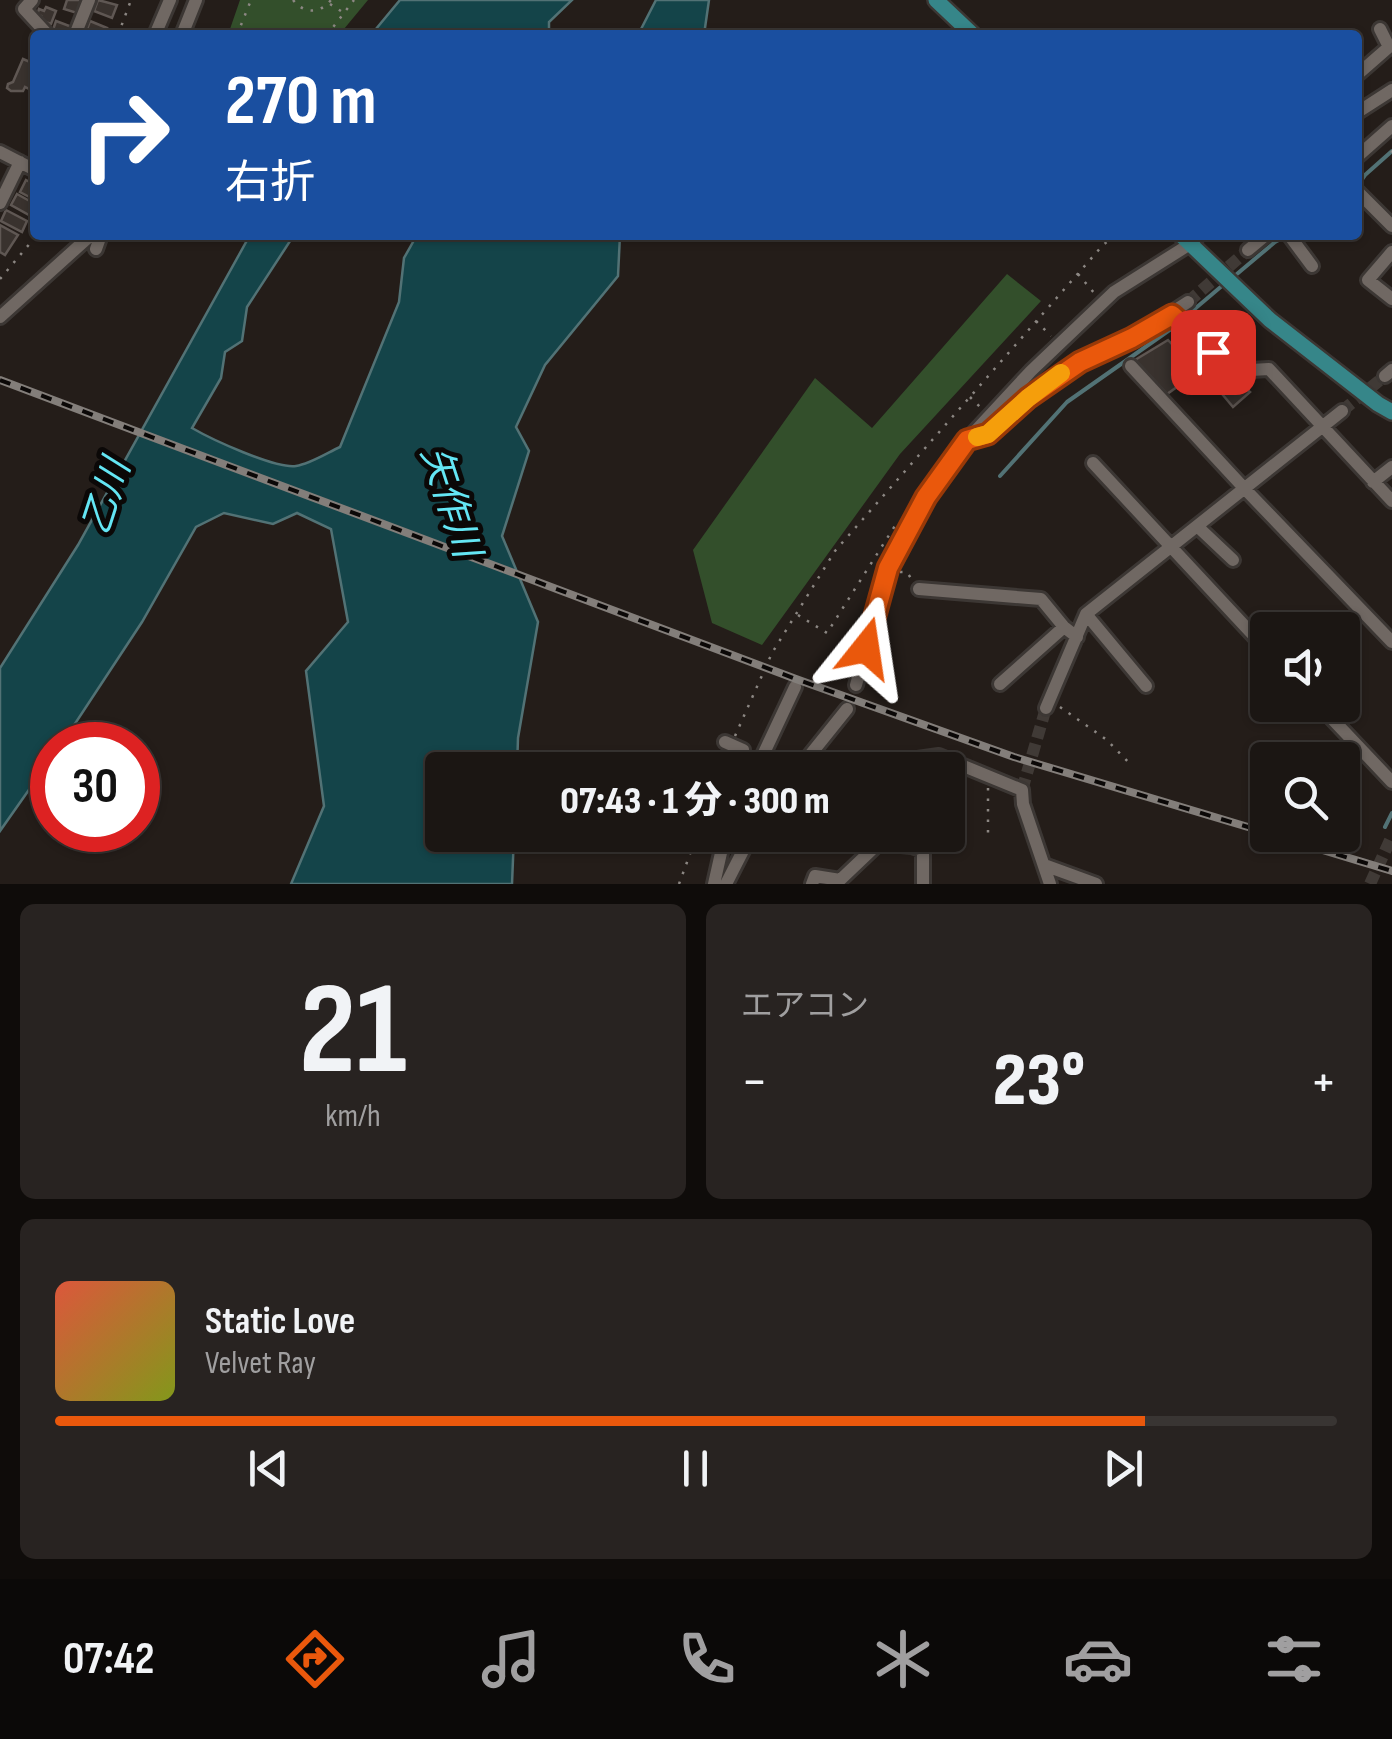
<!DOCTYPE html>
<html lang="ja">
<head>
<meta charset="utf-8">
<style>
	:root { --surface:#1b1613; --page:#282321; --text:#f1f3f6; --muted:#a09fa0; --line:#393533; --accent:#ea580c }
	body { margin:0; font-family:"Sofia Sans Condensed","Noto Sans JP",sans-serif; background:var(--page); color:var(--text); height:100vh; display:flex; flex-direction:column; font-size:38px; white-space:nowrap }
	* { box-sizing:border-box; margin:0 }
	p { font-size:32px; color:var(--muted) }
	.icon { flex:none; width:55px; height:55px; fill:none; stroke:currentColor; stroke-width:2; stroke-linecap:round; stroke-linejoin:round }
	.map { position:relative; height:884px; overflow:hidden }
	.side { display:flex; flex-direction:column; gap:20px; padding:20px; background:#0f0c0a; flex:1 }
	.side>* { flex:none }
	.top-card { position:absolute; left:30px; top:30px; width:1332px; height:210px; border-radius:10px; box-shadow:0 2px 8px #0004,0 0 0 2px var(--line); background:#1a4fa0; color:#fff; overflow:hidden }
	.tools { position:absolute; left:1250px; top:612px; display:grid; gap:20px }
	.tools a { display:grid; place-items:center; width:110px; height:110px; border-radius:10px; background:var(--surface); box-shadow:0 2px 8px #0004,0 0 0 2px var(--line); font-size:50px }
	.speed { position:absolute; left:30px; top:722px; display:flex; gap:20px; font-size:50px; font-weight:700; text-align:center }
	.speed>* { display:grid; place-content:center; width:130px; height:130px; border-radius:50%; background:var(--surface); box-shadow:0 2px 8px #0004,0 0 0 2px var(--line); line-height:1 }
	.speed .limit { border:15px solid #d22; background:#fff; color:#111 }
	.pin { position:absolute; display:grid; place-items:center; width:85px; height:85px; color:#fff; margin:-42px; border-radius:20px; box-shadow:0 5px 15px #0006 }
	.me { position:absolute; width:110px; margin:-55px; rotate:15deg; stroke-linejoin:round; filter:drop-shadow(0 0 8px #0008) }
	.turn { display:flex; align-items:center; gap:35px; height:210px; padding:0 30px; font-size:45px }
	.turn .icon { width:130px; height:130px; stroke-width:2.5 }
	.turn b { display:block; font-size:70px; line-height:85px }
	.big { font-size:75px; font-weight:800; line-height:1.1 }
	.side .card { flex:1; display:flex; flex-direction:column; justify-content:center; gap:15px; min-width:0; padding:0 35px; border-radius:15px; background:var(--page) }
	.side .dial { align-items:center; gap:0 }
	.dial b { font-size:130px; line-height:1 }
	.song { display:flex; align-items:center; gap:30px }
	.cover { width:120px; height:120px; border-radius:15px; background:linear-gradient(135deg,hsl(10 70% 55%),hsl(70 70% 35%)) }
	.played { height:10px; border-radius:5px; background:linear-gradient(90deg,var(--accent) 85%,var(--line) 85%) }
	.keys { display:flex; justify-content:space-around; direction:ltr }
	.heat { display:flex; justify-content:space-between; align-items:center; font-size:55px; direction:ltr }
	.side .tiles { flex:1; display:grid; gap:20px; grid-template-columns:1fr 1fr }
	.card:last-child { grid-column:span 2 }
	.trip { position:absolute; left:425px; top:752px; width:540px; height:100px; border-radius:10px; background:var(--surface); box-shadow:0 2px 8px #0004,0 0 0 2px var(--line); font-weight:800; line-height:100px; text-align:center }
	.dock { display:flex; height:160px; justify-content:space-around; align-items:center; background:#0b0908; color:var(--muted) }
	.dock .icon { width:70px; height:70px }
	.dock .active { color:var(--accent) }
	.dock b { font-size:45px; color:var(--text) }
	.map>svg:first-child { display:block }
</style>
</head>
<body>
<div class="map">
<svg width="1392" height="884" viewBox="0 0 1392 884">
	<rect width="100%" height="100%" fill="#241d19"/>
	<path fill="#334f2b" d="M240 0H368L339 35H223L230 29Z
		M1007 274 1041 301 900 454 762 645 712 623 693 550 815 378 872 428Z"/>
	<path fill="#144449" stroke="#527275" stroke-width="2.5" d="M400 0H572L549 22V35H371Z
		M656 0H709L704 35H638Z
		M250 235H294L247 307 242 341 225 352 221 378 192 428C211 439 275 469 296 466 310 464 327 453 340 447L399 302 404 258 417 235H620L618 276 545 365 516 427 529 451 502 536 538 622 518 738 517 770H442V835H514L512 884H291L324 806 306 671 348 622 331 529 297 513 273 524 224 513 196 527 142 622 61 745H52V757L0 831V668L78 545Z"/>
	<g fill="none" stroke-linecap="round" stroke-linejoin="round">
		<path stroke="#527275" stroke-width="4" d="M1358 185 1365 175 1392 151
			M1231 279 1275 242 1286 236
			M1000 476 1067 402 1171 329 1223 285
			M1385 827 1392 813"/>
	</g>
	<path fill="#39322e" stroke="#5f5753" stroke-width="2.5" d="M67 0H81L77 13 64 9Z
		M98 0 117 5 112 18 94 11Z
		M46 7 56 11 51 24 40 20 41 16 37 15 39 9 44 11Z
		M56 21 72 27 69 35 52 33Z
		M90 21 107 28 104 35H85Z
		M23 59 35 64V95L32 94 33 91 25 87 23 91H11L7 88 8 84 13 82Z
		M26 180 35 185V200L20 192Z
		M17 194 35 204 29 215 11 205Z
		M6 210 27 221 22 232 1 221Z
		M0 225 18 235 5 255 0 252Z
		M1168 340 1198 372 1167 394 1135 360Z
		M1226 371 1250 392 1233 407 1212 382Z"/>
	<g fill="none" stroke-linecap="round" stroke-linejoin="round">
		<path stroke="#403a36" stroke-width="12" stroke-dasharray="12 6" stroke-linecap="butt" d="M1188 302 1248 250
			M1342 411 1385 376
			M1022 790 1046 708
			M1370 884 1392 836"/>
		<g stroke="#3c3734" stroke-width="18">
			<path id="minor" d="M32 0 24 9 48 35
				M75 35 89 0
				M155 35 170 0
				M182 35 196 0
				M1358 74 1389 47 1380 29
				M1358 112 1392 90
				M0 152 35 170
				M1358 156 1392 126
				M1358 192 1392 226
				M0 203 20 162
				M1289 235 1312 266
				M96 249 101 235
				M1248 250 1266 235
				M1392 252 1368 280 1392 299
				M1171 315 1233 371 1269 369 1392 501
				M0 317 91 235
				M1131 366 1244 488 1392 642
				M1385 376 1392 370
				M970 440 988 433 1060 374 1080 362 1132 338 1188 302
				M1093 463 1268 651
				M1373 482 1392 467
				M1197 526 1233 560
				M919 589 1041 599 1064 627 1077 637
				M1086 614 1146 686
				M1000 684 1064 627
				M856 685 888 568 926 497 967 440 1031 371 1114 292 1190 244 1199 235
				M1319 705 1392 782
				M1046 708 1086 614 1342 411
				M725 742 743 750 739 770
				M756 770 795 687
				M798 770 847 709
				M883 770 903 761 939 756 1022 790 1023 804 1050 884
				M1044 865 1096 884
				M714 884 725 835
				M726 884 751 835
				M812 884 815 876 840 880 879 843 912 846 923 850V884"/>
		</g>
		<g stroke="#3c3734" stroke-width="20">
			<path id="major" d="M936 0 973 35
				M1181 235 1270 320 1378 404 1392 412"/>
		</g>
		<path stroke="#8c8783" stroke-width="2.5" stroke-dasharray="2.5 8" stroke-linecap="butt" d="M293 0C304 14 320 14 331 0
			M330 4 344 13
			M118 35 131 0
			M237 35 251 0
			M327 35 354 0
			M1391 151 1392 152
			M1078 274 1095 294
			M0 279 37 235
			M1036 321 1051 336
			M970 397 981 408
			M900 572H907L912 580
			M798 615 827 633 898 521
			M1060 707 1107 740 1132 766
			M735 736 772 653 835 551 1103 245 1116 235
			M722 770 727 757
			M988 788V836
			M679 884 697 835"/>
		<use href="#minor" stroke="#706863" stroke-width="12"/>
		<use href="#major" stroke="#368689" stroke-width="15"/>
		<g stroke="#837e7a" stroke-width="8">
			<path id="rail" d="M0 380 796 679 1014 757 1268 833
				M1273 835 1392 871"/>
		</g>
		<use href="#rail" stroke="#0b0807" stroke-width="4" stroke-dasharray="11" stroke-linecap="butt"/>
	</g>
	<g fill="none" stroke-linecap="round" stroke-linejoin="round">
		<g stroke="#983908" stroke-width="25">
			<path id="route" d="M866 648 888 568 926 497 967 440 988 434 1028 398 1080 362 1132 338 1172 315 1213 352"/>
		</g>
		<use href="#route" stroke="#ea580c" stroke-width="18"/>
		<path stroke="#f59e0b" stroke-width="18" d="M977 437 988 434 1028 398 1061 373"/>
	</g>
	<g text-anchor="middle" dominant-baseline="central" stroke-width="10" stroke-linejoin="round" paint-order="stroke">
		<g font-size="38" font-style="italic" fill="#64e6f4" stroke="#0b0807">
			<text transform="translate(107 497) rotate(-72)">乙川</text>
			<text transform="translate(450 502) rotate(72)">矢作川</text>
		</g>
	</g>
</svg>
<div class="tools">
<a><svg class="icon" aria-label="sound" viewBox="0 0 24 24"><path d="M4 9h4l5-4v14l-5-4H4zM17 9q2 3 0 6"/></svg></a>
<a><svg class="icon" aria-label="search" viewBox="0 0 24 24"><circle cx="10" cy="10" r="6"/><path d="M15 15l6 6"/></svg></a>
</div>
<div class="speed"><div class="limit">30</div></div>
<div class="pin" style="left:1213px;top:352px;background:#d93025"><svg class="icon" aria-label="arrive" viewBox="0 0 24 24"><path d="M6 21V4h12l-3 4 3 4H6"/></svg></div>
<svg class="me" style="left:866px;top:648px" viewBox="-20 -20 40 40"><path d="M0-17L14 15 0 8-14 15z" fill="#ea580c" stroke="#fff" stroke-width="4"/></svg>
<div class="trip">07:43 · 1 分 · 300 m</div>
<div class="top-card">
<div class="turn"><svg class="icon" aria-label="right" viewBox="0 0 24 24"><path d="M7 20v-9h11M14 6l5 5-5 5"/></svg><div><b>270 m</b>右折</div></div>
</div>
</div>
<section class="side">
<div class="tiles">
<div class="card dial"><b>21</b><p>km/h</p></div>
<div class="card"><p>エアコン</p>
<div class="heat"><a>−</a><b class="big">23°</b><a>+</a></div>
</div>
<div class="card">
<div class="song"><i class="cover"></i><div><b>Static Love</b><p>Velvet Ray</p></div></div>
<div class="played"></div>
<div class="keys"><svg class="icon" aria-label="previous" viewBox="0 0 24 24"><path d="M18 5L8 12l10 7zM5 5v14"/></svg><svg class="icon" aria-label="pause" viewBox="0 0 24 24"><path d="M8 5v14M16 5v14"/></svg><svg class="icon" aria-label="next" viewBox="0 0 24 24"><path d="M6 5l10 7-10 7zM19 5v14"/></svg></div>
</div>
</div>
</section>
<nav class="dock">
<b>07:42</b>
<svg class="icon active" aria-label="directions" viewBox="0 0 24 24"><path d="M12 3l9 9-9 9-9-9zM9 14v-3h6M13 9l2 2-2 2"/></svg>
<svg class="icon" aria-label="music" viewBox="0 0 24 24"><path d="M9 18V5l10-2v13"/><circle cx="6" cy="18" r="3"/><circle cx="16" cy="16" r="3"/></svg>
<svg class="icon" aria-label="phone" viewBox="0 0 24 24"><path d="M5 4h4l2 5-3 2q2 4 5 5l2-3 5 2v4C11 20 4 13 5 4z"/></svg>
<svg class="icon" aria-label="climate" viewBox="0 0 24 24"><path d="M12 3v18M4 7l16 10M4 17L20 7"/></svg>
<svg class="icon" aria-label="car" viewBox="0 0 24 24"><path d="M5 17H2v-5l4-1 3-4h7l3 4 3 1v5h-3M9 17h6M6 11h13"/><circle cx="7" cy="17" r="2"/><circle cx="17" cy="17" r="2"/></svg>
<svg class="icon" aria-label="filters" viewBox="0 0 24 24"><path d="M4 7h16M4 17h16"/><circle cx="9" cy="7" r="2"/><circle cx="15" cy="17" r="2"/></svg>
</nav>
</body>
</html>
